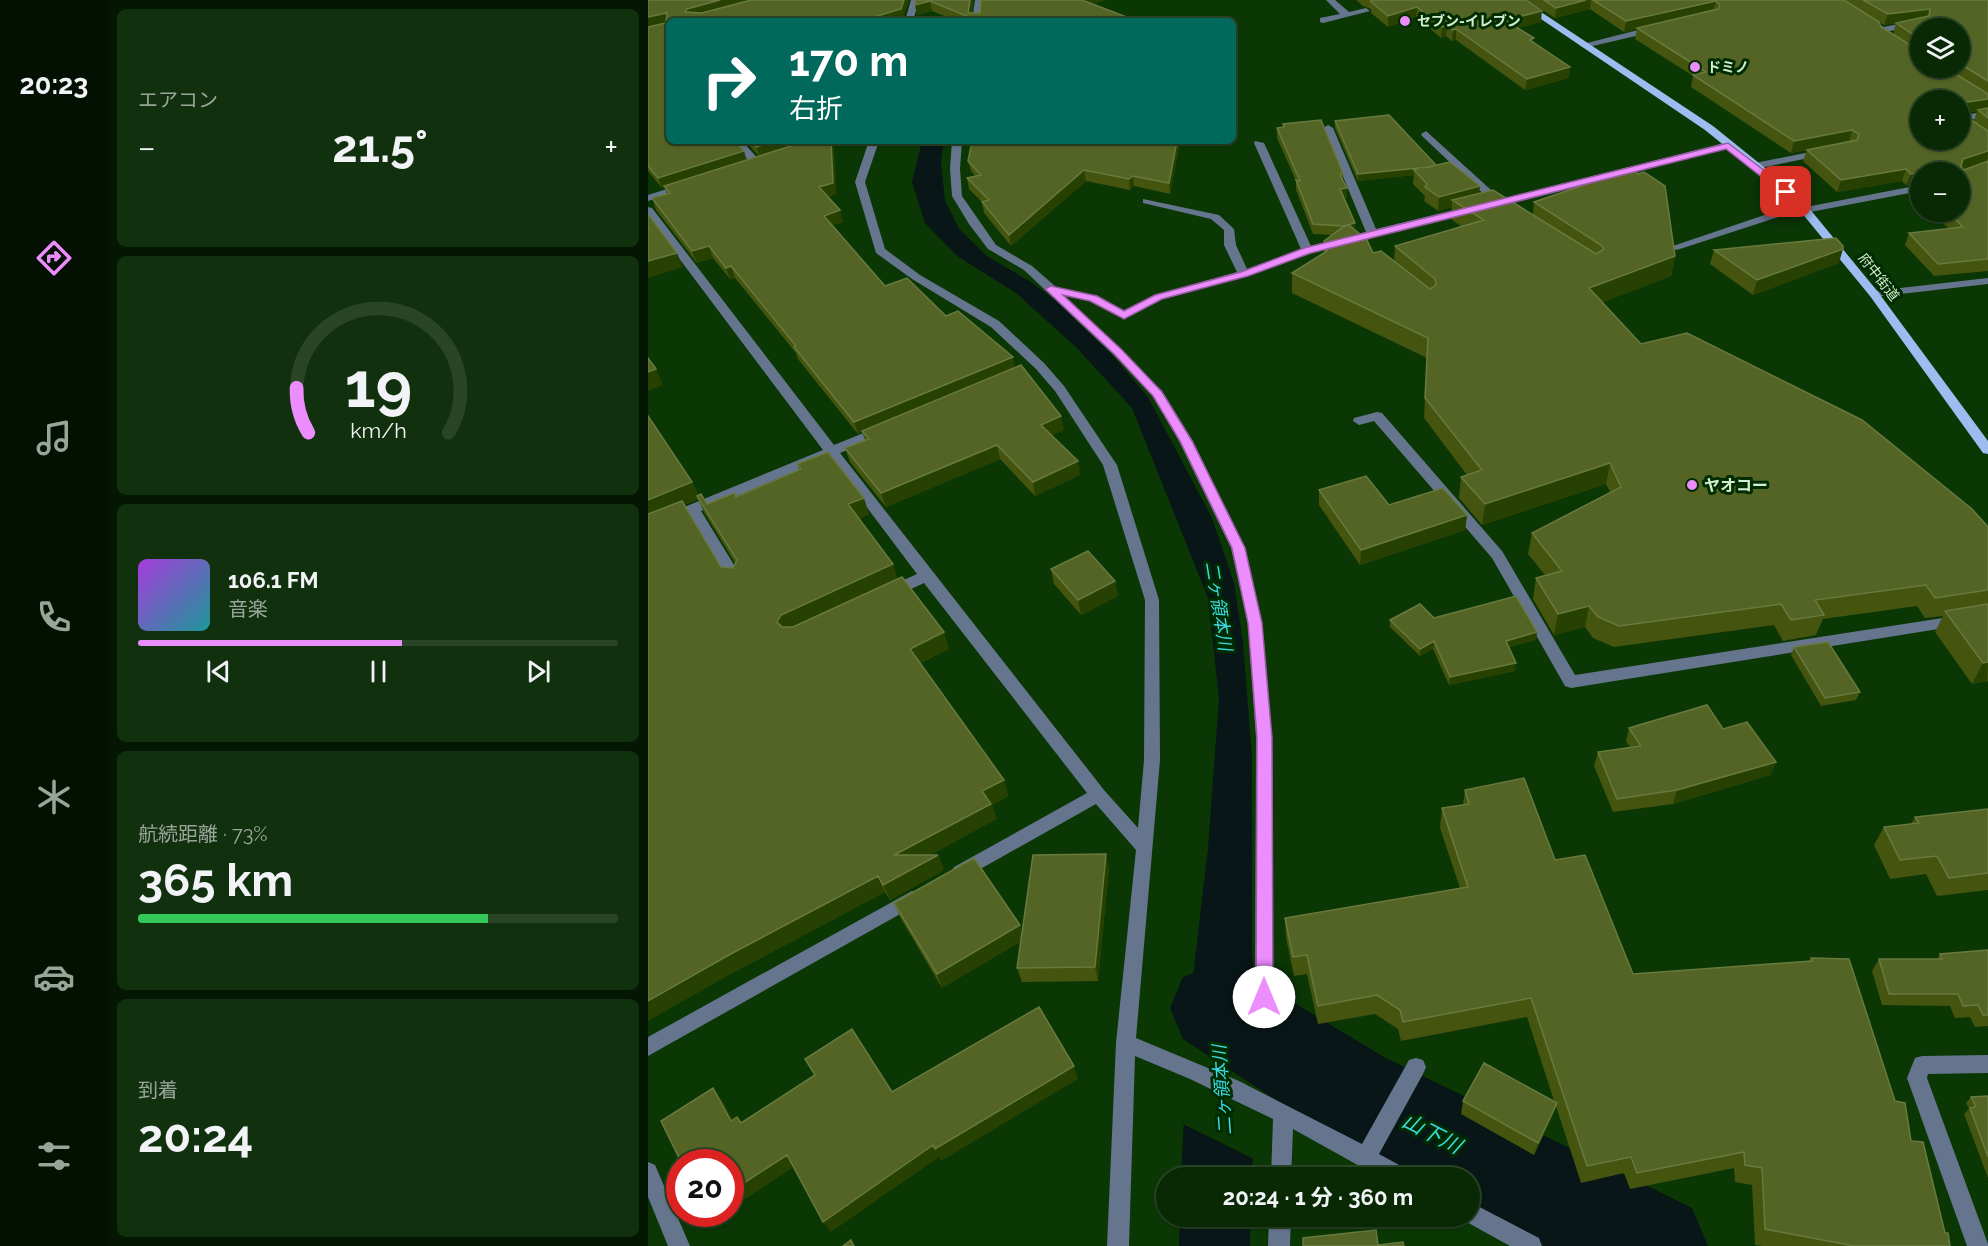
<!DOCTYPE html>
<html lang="ja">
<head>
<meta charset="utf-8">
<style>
	:root { --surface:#082904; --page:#11310e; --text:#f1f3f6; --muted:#98a69a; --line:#294526; --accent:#eb8dfc }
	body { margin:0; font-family:Raleway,"Noto Sans JP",sans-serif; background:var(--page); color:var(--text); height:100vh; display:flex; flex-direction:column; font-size:22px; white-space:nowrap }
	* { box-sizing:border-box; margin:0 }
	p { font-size:20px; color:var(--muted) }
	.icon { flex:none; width:33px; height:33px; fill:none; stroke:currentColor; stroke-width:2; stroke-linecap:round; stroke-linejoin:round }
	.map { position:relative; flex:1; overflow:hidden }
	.panel { display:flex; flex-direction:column; gap:9px; padding:9px; background:#041702; width:540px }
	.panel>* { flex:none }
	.banner { position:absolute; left:18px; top:18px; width:570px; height:126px; border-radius:9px; box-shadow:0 2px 4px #0004,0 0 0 2px var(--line); background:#00695c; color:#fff; overflow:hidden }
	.controls { position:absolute; left:1262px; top:18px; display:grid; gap:12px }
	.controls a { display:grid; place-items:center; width:60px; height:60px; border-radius:50%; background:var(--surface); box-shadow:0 2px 4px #0004,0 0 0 2px var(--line); font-size:30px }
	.speed { position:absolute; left:18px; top:1149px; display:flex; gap:12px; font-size:30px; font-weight:700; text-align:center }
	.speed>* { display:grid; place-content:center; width:78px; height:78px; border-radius:50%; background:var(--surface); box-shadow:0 2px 4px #0004,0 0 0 2px var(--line); line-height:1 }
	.speed .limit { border:9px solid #d22; background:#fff; color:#111 }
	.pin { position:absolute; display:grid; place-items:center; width:51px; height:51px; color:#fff; margin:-26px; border-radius:12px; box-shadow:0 3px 9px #0006 }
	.me { position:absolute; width:66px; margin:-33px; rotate:0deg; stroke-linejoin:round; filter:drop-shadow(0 0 4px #0008) }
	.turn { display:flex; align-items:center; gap:21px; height:126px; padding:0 24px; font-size:27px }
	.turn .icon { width:78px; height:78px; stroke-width:2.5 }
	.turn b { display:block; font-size:42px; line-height:51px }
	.big { font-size:45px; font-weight:700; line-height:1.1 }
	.panel .tile { flex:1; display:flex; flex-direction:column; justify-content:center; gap:9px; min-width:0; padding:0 21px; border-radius:9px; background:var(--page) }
	.panel .dial { align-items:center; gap:0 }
	.dial svg { height:156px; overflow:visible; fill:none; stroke:var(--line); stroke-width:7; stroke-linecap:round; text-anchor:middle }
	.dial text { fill:var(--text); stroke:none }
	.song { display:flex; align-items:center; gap:18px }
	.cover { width:72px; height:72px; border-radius:9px; background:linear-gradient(135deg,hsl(280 70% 55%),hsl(180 70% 35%)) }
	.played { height:6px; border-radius:3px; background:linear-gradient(90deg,var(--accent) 55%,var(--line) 55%) }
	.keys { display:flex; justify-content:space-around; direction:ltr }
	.heat { display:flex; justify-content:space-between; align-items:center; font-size:33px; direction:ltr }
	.charge { height:9px; border-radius:4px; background:linear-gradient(90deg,#34c759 73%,var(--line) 0) }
	.trip { position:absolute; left:508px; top:1167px; width:324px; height:60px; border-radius:30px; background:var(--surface); box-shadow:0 2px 4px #0004,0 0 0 2px var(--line); font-weight:700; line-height:60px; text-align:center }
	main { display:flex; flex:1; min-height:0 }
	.dock { display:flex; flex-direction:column; width:108px; justify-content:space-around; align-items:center; background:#031002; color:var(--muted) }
	.dock .icon { width:42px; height:42px }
	.dock .selected { color:var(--accent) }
	.dock b { font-size:27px; color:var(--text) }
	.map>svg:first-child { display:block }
</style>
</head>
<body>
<main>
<nav class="dock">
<b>20:23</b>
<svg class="icon selected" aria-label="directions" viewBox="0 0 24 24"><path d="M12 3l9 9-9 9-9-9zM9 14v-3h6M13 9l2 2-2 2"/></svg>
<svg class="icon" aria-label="music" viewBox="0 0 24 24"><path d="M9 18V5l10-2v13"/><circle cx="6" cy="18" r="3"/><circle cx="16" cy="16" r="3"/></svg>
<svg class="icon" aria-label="phone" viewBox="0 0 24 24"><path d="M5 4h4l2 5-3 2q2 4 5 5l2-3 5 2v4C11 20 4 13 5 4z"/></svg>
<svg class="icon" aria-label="climate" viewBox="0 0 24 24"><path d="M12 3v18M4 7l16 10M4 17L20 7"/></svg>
<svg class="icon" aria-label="car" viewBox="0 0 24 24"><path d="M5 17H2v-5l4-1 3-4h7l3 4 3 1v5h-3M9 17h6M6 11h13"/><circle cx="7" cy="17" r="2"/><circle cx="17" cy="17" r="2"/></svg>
<svg class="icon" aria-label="filters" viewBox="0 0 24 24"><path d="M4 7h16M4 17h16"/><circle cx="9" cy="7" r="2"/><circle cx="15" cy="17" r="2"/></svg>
</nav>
<section class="panel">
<div class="tile"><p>エアコン</p>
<div class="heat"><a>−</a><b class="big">21.5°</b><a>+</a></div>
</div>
<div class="tile dial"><svg viewBox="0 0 100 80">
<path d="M14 69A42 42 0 1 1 86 69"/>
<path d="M14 69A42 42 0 0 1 8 46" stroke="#eb8dfc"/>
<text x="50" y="56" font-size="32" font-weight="700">19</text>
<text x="50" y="72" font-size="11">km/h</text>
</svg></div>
<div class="tile">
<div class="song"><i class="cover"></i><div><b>106.1 FM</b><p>音楽</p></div></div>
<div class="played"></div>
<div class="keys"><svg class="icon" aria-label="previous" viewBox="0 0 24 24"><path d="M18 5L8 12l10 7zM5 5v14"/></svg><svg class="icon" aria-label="pause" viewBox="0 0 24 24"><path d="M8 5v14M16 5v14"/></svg><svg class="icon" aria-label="next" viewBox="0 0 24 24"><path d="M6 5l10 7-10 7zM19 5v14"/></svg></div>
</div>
<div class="tile"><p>航続距離 · 73%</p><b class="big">365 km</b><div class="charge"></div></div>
<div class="tile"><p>到着</p><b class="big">20:24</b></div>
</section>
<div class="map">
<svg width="1340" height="1246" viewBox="0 0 1340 1246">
	<rect width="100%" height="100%" fill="#0b3705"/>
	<path fill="#081617" d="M274 141H296L293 162 297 201 312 230 339 256 383 282 408 301 463 354 500 397 564 518 586 583 595 643 604 757V952L608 1004 617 1055 603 1177H533L542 1002 560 848 571 698 560 598 484 408 428 347 368 293 309 256 277 223 264 182Z
		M532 1216 602 1217V1246H531Z"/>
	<path fill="#0b3705" d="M538 1022 619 1066 608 1160 533 1123Z"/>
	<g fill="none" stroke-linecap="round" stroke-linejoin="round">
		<path fill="#081617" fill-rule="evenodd" d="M569 964 603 977 736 1057 1044 1208 1060 1246H896L822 1207V1178H766L666 1125 535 1039 522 1008 535 977Z"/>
		<path fill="#66758e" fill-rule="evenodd" d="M263 0H271L265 21H257Z
			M327 0H335L332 21H324Z
			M678 0H687L701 12 718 8 722 11 675 23 672 22V18L692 14Z
			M1220 19 1236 27 1265 21 1269 24 1235 33 1217 24V20Z
			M1006 26 1010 29 1009 31 936 48 931 45Z
			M1340 111V117L1320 120 1340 135V143L1311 123V116Z
			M680 125 685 128 728 229 843 201 774 136 773 134 778 131 853 199 1080 142 1085 145 663 252 600 276 515 299 476 319 441 301 417 296 514 391 545 441 597 548 614 623 624 738 625 997 623 1003 616 1006 609 1003 607 997 608 738 600 623 583 548 531 441 505 396 466 355 376 270 340 249 321 224 304 196 302 169 304 141H314L312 169 314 196 348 245 384 266 408 287 449 296 476 310 507 295 589 272 576 245V230L563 219 495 203V199L571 215 586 229 588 245 599 269 653 249 606 143 607 141 616 143 663 246 718 232 675 128Z
			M84 141H94L113 162V166H105Z
			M221 141H231L217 182 237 249 272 275 351 321 396 363 416 386 469 465 511 600 512 760 488 1038 591 1081 714 1144 761 1060 768 1058 775 1060 778 1067 775 1074 731 1154 762 1171 765 1178H733L645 1129 643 1178H623L625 1119 542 1079 487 1056 481 1246H459L468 1043 488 850 448 804 318 877 312 880 306 877 303 872 306 867 439 793 276 583 246 597H236L234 593 236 589 269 574 181 457 53 511 94 578 92 582H82L42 515 0 532V522L175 450 0 217V207L4 208 186 445 228 428H238L240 431 238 434 192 453 456 790 490 828 496 760 497 600 455 465 407 391 388 369 343 327 264 279 228 253 207 182Z
			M1177 149 1181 150V154L1107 169 1102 166 1107 163Z
			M38 183 43 186 42 188 0 201V195Z
			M1272 185V191L1157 213 1152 210 1032 249 1028 250 1022 247 1149 204H1157L1158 207Z
			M1340 278V284L1226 297 1220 294 1226 291Z
			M729 412 734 413 854 551 927 675 1340 611V621L923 688 917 686 844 558 726 421 711 425 705 421 706 418Z
			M264 891 270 894 273 899 270 904 0 1056V1037Z
			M1340 1055V1073L1280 1074 1279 1078 1340 1244V1246H1319L1259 1078 1267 1058 1274 1056Z
			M0 1162 7 1165 42 1246H20L0 1197Z
			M822 1202 891 1238 894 1246H862L815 1220 813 1216H822Z
			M621 1216H643L642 1246H620Z"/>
		<path fill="#9ebcf0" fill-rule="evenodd" d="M865 0H875L1065 126 1127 176 1161 208 1230 292 1340 441V454L1335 453 1222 296 1153 212 1119 180 1057 130Z"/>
	</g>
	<path fill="#45540f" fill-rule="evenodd" d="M0 0 255 19 249 21H21V141L96 151 98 160 111 156 97 141H185L188 194 180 197 195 222 184 225 237 286 298 316 367 368 416 430 404 435 432 475 387 496 352 459 238 507 202 462 197 448 217 440 214 432 210 434 150 359 148 353 87 278 82 279 65 258 49 263 8 210 4 198 19 194 17 187 14 188 0 171Z
		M268 0H325L324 13 445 4 489 21H309L284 11 269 15Z
		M708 0H878L893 22 869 28 886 42 921 78 877 90 808 40 804 41 798 36 793 38 768 17 740 27 723 13V9L715 6Z
		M879 0H1340V271L1286 276 1257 245 1261 233 1301 229 1284 212H1311V172H1272V199L1267 194 1271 184 1258 185 1254 181 1189 192 1155 161 1159 150 1143 153 1043 87 1045 76 987 39 989 29 976 32 942 9 907 18ZM1231 22 1236 25 1250 23H1248L1245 34 1233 27ZM1272 28H1311V68H1272ZM1329 111 1326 121 1314 114Z
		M687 121 788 165 831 193 885 214 886 202 1027 256 1023 276 954 302 993 344 1340 527V682L1339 681 1324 684 1287 632 1295 616 1277 618 1269 606 1175 619 1168 635 1135 641 1126 625 966 647 945 638 937 627 906 635 885 599 888 578 897 575 880 554 884 533 962 492 958 484 834 525 811 498 813 477 819 475 776 418 779 358 644 293V273L676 253V241L684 235 665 234 648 190V181L629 138V128L635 127V124L695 173V181L699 188V197L696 198 707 223V230L725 253 746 261 747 246 814 227 803 219 804 207 790 211 776 201 777 196 765 184 766 175 710 181 687 128Z
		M324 141H532L522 194 486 186 482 190 438 181 363 246 336 213 334 202 321 189 319 178 327 176 323 171 320 161Z
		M1066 250 1191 263 1105 295 1062 264Z
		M0 416 44 482 50 495 59 504 88 497 151 470 149 464 221 514 211 519 249 579 301 649 272 663 356 780 360 796 344 805 348 819 282 855H290L296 870 242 900 237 892 88 971ZM50 499 56 512 87 563 85 568 73 567 36 505Z
		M671 490 741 505 819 515 817 530 712 565 671 505Z
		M403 569 467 581 470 596 433 615 406 584Z
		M786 618 889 632 888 640 861 647 867 671 801 685 785 649 772 656 742 627V620Z
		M1146 647 1212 692 1208 700 1173 706 1143 655Z
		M981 728 1075 729 1128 762 1122 775 1025 804 965 812 946 766 950 752 982 747 978 741Z
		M817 790 907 860 985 974 1161 961 1163 958 1247 1101 1263 1141 1302 1246H1114L1107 1245 1104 1185 1087 1182 1086 1168 982 1189 976 1173 933 1183 908 1106 905 1115 886 1155 813 1114 815 1101H906L879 1017 753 1041 750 1029 727 1014 670 1024 659 974 646 976 638 938 637 918 812 888 792 828 794 808 815 805Z
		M1340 809V890L1289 896 1278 874 1242 879 1226 845 1236 827 1263 824 1267 817Z
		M461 868 450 981 374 982 369 968 373 941 294 988 252 917 246 903 372 925 374 933Z
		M1340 950V1026L1327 1027 1322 1017 1307 1018 1302 1006 1234 1005 1224 971 1231 959H1289L1292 954Z
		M1340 1096V1178L1316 1114 1321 1109 1318 1103 1323 1097Z"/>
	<path fill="#274102" d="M72 0H110L42 19 37 12 39 9Z
		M256 0H261L255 19 249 21H213Z
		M322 0H325L323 18 320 13Z
		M431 0H457L433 9Z
		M938 0H943L942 9 907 18 908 8Z
		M282 1 284 11 269 15 267 5Z
		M1068 1 1065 11 989 28V29L976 32 978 21Z
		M769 7 768 17 740 27V16Z
		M1282 9 1278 19 1236 25 1240 14Z
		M894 11 893 22 856 31 857 20Z
		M19 13 21 24 0 28V17Z
		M799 26 798 36 793 38 794 27Z
		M808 29V40L804 41 805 30Z
		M922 67 921 78 877 90 879 79Z
		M1340 99V110H1330L1329 111 1311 114 1313 103Z
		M1204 130 1201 142 1143 153 1146 141Z
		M128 141H166L112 157 108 147Z
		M183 141H185L186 144 188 194 174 198 171 187Z
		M529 141H532L522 194 521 183Z
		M96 151 99 162 14 188 10 178Z
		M1340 151 1339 161 1310 171 1315 159Z
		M789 166 766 170V175L710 181V174Z
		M1258 169 1254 181 1189 192 1193 180Z
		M436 170 438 181 363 246 361 235Z
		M1272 172V183L1258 185 1263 174 1278 172Z
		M485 176 486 186 482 190 481 179Z
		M832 186 830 201 804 200V207L790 211 791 197Z
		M699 188V197L692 198V189Z
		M192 210 195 222 180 227 176 216Z
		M707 223V233L695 236V226Z
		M61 246 65 258 49 263 44 251Z
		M1195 249 1191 263 1105 295 1109 280Z
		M29 253 35 267 0 278V261Z
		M1027 256 1023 276 938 309 941 288Z
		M83 266 87 278 82 279 78 268Z
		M365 357 367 368 210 434 206 422Z
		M8 369 15 385 0 391V372Z
		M413 416 416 430 396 439 393 425Z
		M349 445 352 459 238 507 233 493Z
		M430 461 432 475 387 496 385 482Z
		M962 463 958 484 834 525 837 504Z
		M44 482 52 498 49 496 50 499 0 520V500Z
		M216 498 221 514 206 521 200 504Z
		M819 515 817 530 712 565 713 550Z
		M245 564 250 580 136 638 129 622 133 615Z
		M467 581 470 596 433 615 430 600Z
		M941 606 937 627 906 635 910 614Z
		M296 632 301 649 267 665 262 649Z
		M889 632 888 640 856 648 858 641Z
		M786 641 785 649 772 656V649Z
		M1340 662 1339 681 1324 684 1335 663Z
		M868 663 867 671 801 685 802 677Z
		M1128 762 1122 775 1025 804 1029 790Z
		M356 780 360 796 344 805 348 819 252 871 246 855 334 791Z
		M458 854 461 868 450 981 447 967Z
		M290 855 296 870 242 900 235 885Z
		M230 876 237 892 88 971 0 1021V1001L79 956Z
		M372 925 376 939 294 988 289 974Z
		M426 1066 430 1079 293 1161 291 1157 183 1232 175 1222 285 1145Z
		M65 1088 74 1100 92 1133 83 1121Z
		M909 1103 905 1115 886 1155 890 1143Z
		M139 1155 147 1166 82 1209V1192Z
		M59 1214H76L66 1221Z"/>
	<path fill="#546424" stroke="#687a3f" stroke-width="1.5" fill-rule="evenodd" d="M0 0H72L39 9 37 12 54 13 103 0H256L253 9 213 21H21V141H87L96 151 10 178 0 166V27L18 23 19 13 0 17Z
		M268 0H322L320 13H332L333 0H434L489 21H331L282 1 267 5Z
		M723 0H878L894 11 857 20 886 38 882 40 922 67 879 79 808 29 805 30 799 26 794 27 769 7 740 16 723 2Z
		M896 0H938L908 8Z
		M945 0H1196L1231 22 1233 27 1272 51V68H1298L1340 94V99L1313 103 1314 114 1340 131V151L1315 159 1313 167 1316 170 1340 161V259L1290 264 1261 233 1315 227 1300 212H1311V172H1278L1263 174 1258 169 1193 180 1159 150 1209 140 1211 134 1204 130 1146 141 1045 75 1058 72 989 28 1070 9 1072 5 1068 1 978 21ZM1272 100H1311V140H1272Z
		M1215 0H1340V81L1311 63V28H1272V39L1248 23 1281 16 1282 9 1240 14Z
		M1340 108V118L1330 110Z
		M741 115 788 165 781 167 710 174 687 121Z
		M673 120 695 173H693V177L699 188 692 189 707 223 695 226 665 224 648 180 652 181 629 128 636 127 635 124Z
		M103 141H128L108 147Z
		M159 141H183L185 183 171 187 192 210 176 216 237 286 259 278 298 316 310 311 365 357 206 422 146 347 148 346 83 266 78 268 61 246 44 251 4 198 22 193 16 186Z
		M324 141H529L521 183 485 176 481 179 436 170 361 235 334 202 341 200 319 178 333 175 320 161Z
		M802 162 832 186 791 197 777 187 779 184 766 170Z
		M983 169 990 174 996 172 1017 186 1027 256 941 288 993 344 1039 333 1214 420 1324 509 1340 527V590L1287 598 1278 585 1167 600 1176 615 1143 620 1133 604 971 626 950 617 941 606 910 614 888 578 914 571 884 533 973 487 962 463 837 504 813 477 834 470 777 398 780 338 644 273 679 251 676 241 695 227 701 225 719 240 725 253 733 251 782 289 788 285 787 279 747 246 836 220 804 200 845 190 948 254 956 249 953 245 886 202Z
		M0 214 29 253 0 261Z
		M1188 238 1195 246V249L1109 280 1066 250Z
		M0 358 8 369 0 372Z
		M373 365 413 416 393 425 430 461 385 482 349 445 233 493 197 448 221 439 214 431Z
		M0 416 44 482 0 500Z
		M180 452 216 498 200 504 245 564 133 615 129 622 134 627H145L254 577 296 632 262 649 356 780 334 791 343 804 246 855H290L235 885 230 876 79 956 0 1001V514L34 501 73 567 85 568 89 560 49 496 53 494 59 504 86 493 88 497 153 469 149 464Z
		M718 476 741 505 795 488 819 515 713 550 671 490Z
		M440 551 467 581 430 600 403 569Z
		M868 596 889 632 858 641 868 663 802 677 786 641 772 649 742 620 772 604 786 618Z
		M1340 604V662L1335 663 1297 611Z
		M1180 642 1212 692 1177 698 1146 647Z
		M1059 705 1075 729 1099 722 1128 762 1029 790 969 799 950 752 993 746 981 728Z
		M876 778 907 860 937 855 985 974 1164 961 1163 958 1201 959 1247 1101 1257 1103 1263 1141 1275 1142 1297 1233H1300L1302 1246H1206L1117 1229 1114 1168 1097 1165 1096 1152 989 1173 983 1157 939 1166 883 998 755 1022 752 1010 729 995 670 1006 659 955 645 957 637 918 820 887 794 808 821 804 817 790Z
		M1340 809V873L1301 878 1289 856 1252 860 1236 827 1271 823 1267 817Z
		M458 854 447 967 369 968 385 855Z
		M326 858 372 925 289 974 246 903Z
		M1340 950V1015H1335L1330 1005 1315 1006 1310 994H1241L1231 959H1294L1292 954Z
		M391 1007 426 1066 287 1149 285 1145 175 1222 139 1155 82 1192V1162H33L13 1121 65 1088 83 1121 89 1117 93 1123 167 1075 157 1059 204 1029 244 1092Z
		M836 1063 909 1103 890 1143 815 1101Z
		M1340 1096V1157L1322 1108 1328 1107 1323 1097Z
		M728 1230 730 1245 755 1242 756 1246H655V1238Z
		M203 1240 206 1246H195Z"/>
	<path fill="#eb8dfc" stroke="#995ca4" stroke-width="1.5" d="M1080 143 1142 190V194H1135L1078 149 663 253 600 276 514 299 476 319 442 301 415 295 474 350 514 392 544 441 597 548 614 623 624 738 625 997 623 1003 616 1005 610 1003 608 997 609 738 600 623 584 548 532 441 505 396 466 354 397 289 403 286 449 296 476 311 507 295 593 272 656 248Z"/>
	<g fill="#eb8dfc" stroke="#002d00" stroke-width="2">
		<circle cx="757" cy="21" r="6"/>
		<circle cx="1047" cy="67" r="6"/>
		<circle cx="1044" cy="485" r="6"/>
	</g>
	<g text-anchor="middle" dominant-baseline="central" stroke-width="6" stroke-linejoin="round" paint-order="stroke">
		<g font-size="14" font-weight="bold" fill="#d5edd1" stroke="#002d00" text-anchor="start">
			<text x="769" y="21">セブン-イレブン</text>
			<text x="1059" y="67">ドミノ</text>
		</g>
		<g font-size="14" fill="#d5edd1" stroke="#002d00">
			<text transform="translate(1231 277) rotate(52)">府中街道</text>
		</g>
		<g font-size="16" font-weight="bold" fill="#d5edd1" stroke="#002d00" text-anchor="start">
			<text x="1056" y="485">ヤオコー</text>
		</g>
		<g font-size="18" font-style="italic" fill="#3bd9e3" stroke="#002d00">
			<text transform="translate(571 606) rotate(81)">二ヶ領本川</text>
			<text transform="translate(574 1090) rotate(-94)">二ヶ領本川</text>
		</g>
		<g font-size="21" font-style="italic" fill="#3bd9e3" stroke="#002d00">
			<text transform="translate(784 1133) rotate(27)">山下川</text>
		</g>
	</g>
</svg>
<div class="controls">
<a><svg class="icon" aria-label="layers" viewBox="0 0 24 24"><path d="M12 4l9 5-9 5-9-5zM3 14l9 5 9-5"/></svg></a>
<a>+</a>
<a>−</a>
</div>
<div class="speed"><div class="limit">20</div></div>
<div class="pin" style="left:1138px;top:192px;background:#d93025"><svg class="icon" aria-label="arrive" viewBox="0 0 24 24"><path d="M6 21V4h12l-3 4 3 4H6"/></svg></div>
<svg class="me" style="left:616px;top:997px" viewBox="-20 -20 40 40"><circle r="19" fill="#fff"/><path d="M0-13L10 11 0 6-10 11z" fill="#eb8dfc"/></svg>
<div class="trip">20:24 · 1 分 · 360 m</div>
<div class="banner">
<div class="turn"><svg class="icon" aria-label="right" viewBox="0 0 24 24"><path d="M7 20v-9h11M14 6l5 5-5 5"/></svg><div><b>170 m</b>右折</div></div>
</div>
</div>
</main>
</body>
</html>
